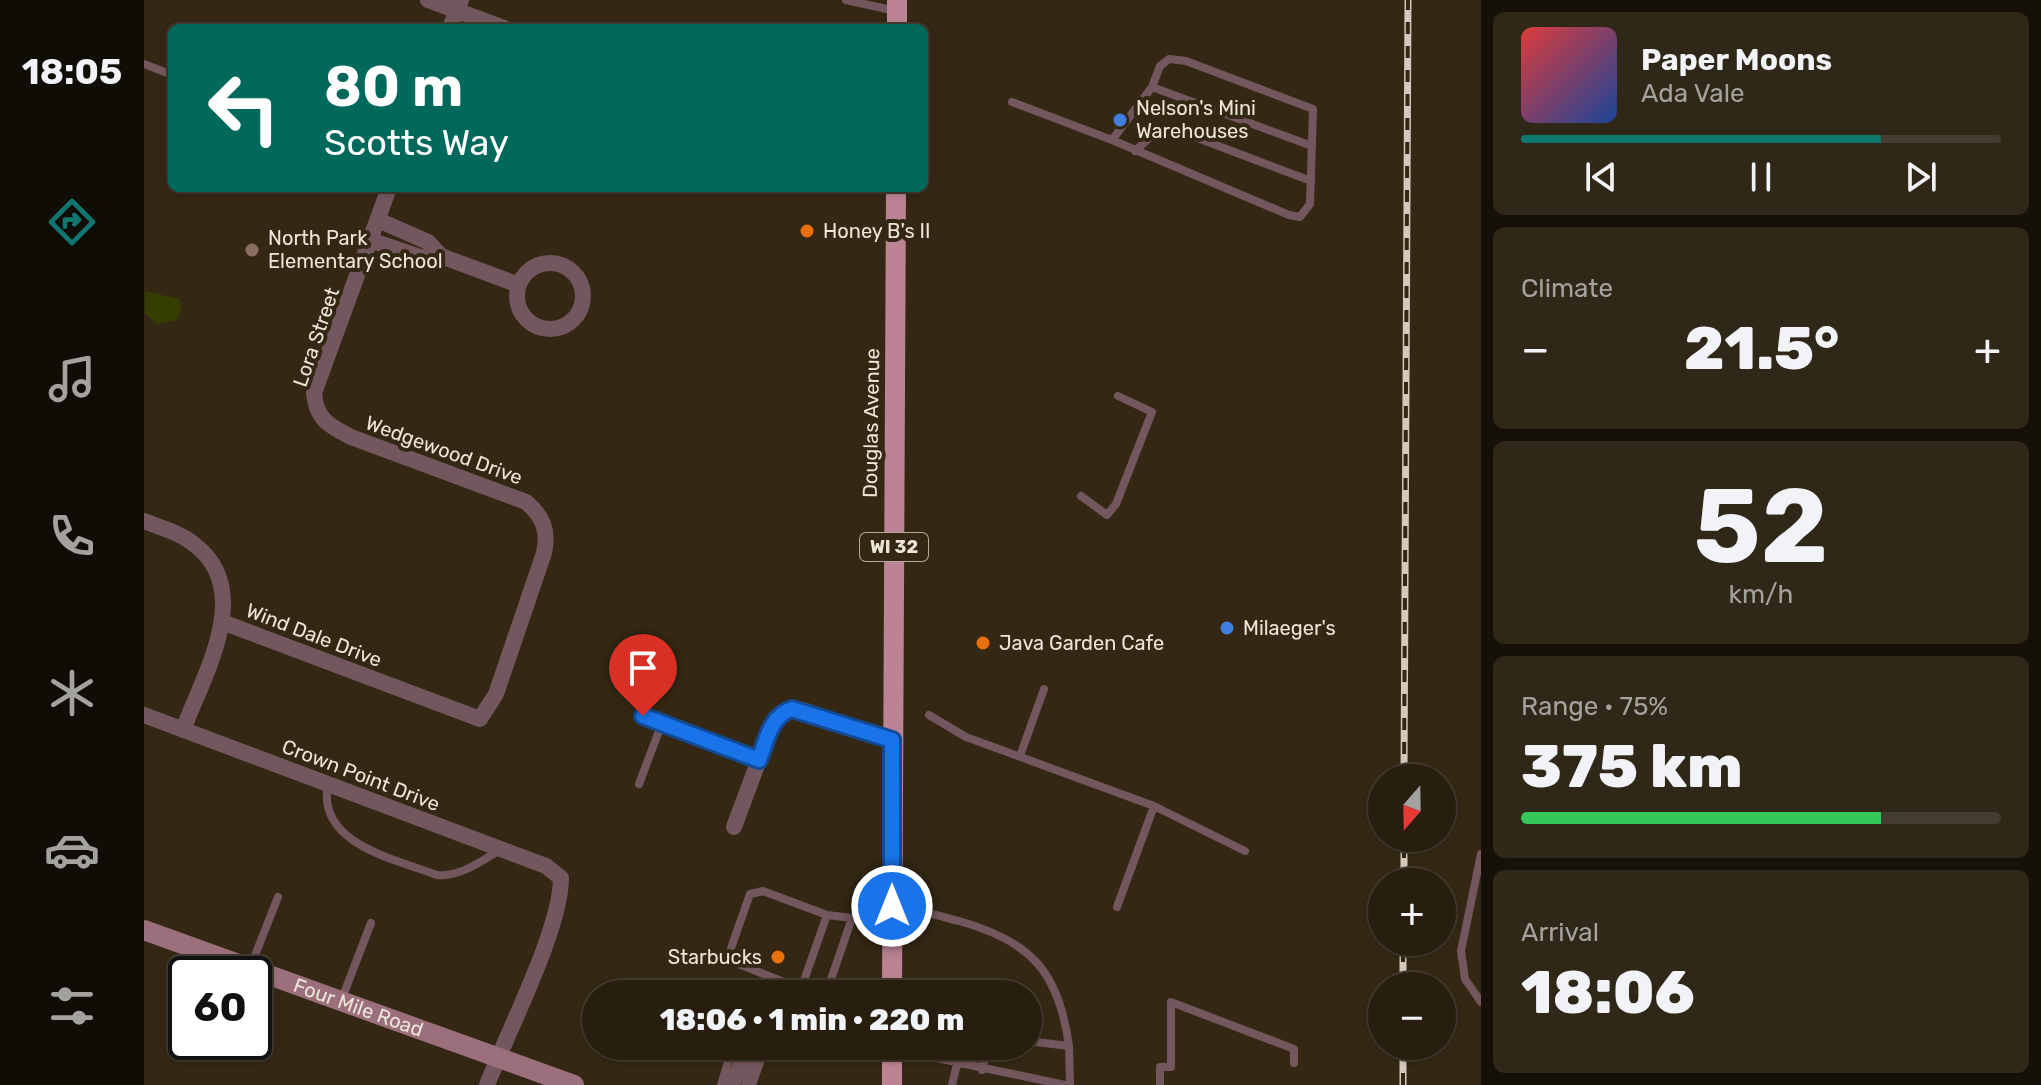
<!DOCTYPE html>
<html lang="en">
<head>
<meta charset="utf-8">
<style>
	:root { --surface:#271e0f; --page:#2f2718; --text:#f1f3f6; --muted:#a4a29e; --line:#433c2f; --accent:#0f766e }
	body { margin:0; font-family:Rubik,sans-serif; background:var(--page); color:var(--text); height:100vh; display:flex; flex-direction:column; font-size:30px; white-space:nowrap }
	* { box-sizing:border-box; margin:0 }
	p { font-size:26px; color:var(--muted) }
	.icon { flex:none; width:44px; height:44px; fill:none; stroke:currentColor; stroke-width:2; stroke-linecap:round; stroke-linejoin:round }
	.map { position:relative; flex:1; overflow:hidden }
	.panel { display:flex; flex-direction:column; gap:12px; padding:12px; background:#151008; width:560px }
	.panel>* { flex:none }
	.banner { position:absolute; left:24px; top:24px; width:760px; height:168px; border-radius:12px; box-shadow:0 2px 6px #0004,0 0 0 2px var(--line); background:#00695c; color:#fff; overflow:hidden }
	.needle { width:52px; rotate:200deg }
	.controls { position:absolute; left:1224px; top:764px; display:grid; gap:16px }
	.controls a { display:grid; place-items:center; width:88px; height:88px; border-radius:50%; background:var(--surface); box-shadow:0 2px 6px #0004,0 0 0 2px var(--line); font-size:40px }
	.speed { position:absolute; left:24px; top:956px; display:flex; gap:16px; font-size:40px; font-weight:700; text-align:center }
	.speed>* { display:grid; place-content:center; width:104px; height:104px; border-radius:50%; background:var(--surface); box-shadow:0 2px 6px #0004,0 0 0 2px var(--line); line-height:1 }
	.speed .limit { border:4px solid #111; border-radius:12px; background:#fff; color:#111 }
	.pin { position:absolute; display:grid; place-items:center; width:68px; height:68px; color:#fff; margin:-82px -34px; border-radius:50% 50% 50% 0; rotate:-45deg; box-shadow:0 0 8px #0007 }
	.pin .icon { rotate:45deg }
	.me { position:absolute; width:88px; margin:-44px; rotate:0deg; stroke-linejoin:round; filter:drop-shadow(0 0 6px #0008) }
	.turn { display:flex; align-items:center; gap:28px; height:168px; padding:0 24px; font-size:36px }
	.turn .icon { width:104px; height:104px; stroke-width:2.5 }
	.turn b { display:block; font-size:56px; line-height:68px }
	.big { font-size:60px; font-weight:800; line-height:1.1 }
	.panel .widget { flex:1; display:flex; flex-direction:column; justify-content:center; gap:12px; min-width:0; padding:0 28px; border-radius:12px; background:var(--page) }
	.panel .dial { align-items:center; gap:0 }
	.dial b { font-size:104px; line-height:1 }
	.song { display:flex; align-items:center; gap:24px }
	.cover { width:96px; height:96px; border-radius:12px; background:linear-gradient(135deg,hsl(0 70% 55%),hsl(220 70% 35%)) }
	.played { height:8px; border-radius:4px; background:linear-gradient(90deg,var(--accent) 75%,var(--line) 75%) }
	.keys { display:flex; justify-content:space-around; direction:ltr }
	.heat { display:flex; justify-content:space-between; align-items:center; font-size:44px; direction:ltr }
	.charge { height:12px; border-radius:6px; background:linear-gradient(90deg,#34c759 75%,var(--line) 0) }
	.trip { position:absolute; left:438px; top:980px; width:460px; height:80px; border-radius:40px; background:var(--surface); box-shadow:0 2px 6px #0004,0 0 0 2px var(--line); font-weight:800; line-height:80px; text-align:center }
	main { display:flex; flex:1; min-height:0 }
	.tabs { display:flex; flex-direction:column; width:144px; justify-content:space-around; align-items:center; background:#100c06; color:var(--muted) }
	.tabs .icon { width:56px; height:56px }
	.tabs .on { color:var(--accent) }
	.tabs b { font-size:36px; color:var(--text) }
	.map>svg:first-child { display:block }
</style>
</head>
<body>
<main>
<nav class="tabs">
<b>18:05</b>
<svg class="icon on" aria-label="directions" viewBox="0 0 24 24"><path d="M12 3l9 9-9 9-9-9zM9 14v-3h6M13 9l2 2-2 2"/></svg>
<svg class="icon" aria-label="music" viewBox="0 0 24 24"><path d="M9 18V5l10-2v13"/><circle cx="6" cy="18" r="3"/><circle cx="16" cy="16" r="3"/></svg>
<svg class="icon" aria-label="phone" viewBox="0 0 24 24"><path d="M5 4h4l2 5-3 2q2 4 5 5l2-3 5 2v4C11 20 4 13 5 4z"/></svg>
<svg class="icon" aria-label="climate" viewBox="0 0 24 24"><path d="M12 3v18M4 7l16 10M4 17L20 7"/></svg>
<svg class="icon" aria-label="car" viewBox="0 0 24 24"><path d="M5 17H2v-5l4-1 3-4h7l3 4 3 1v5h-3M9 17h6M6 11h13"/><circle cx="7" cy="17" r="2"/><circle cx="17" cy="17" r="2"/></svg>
<svg class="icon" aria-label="filters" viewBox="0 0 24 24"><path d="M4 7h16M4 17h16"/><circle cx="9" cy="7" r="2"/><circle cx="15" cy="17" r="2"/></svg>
</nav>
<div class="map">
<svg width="1337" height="1085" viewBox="0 0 1337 1085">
	<rect width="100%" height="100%" fill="#342814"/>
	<path fill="#363d00" d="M1 291 36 299 37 309 33 320 14 324 1 314Z"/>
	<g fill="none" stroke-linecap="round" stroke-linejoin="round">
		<path stroke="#73575f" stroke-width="8" d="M702 0 752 11
			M0 64 28 75
			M1008 87 1168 146
			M868 102 968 140 1008 87 1016 66 1025 59 1042 61 1169 109 1166 204 1156 217 1145 215 968 140
			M991 151 1013 131 1027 128 1167 181
			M937 496 963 515 972 504 1008 412 974 396
			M785 715 822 737 1010 806 1101 851
			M499 716 615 759
			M876 756 900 689
			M184 784C172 844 251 859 293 875 317 877 337 861 356 850
			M495 784 518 723
			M1337 854 1317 951 1321 979 1337 1002
			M748 906C772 909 792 915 815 921 887 941 915 972 925 1046
			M973 907 1010 806
			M106 968 134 897
			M658 986 683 915 708 918
			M670 994 592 963 586 951 606 894 619 891 683 915
			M682 994 708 918H747
			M197 1001 227 923
			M884 1041 925 1046 926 1085
			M750 1049 921 1085
			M838 1070 844 1046
			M577 1085 585 1059 606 1046
			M584 1085 595 1058 601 1052
			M592 1085 606 1050
			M601 1085 611 1055 610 1047
			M608 1085 618 1057 611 1046
			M808 1085 813 1064
			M1016 1085V1067H1027V1002L1150 1049V1063"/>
		<path stroke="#73575f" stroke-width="16" d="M284 0 360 28
			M306 28 317 0
			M234 220 284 242 297 256
			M226 240 276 257 297 256 375 285
			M373 296a33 33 0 1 1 66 0a33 33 0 1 1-66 0Z
			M0 521C17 528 37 533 51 545 111 591 59 676 39 730
			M78 622 336 719 352 694 400 553C405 531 399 516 382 502L207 437C185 426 172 419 170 393L245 188
			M0 715 402 866 417 878C417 929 363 1033 343 1085
			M590 827 625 733 638 712 659 710 748 740"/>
		<path stroke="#9b707c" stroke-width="20" id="s1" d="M0 930 430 1085"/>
		<path stroke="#bb8393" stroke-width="20" d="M753 28V0
			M748 994 752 188
			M748 1085V1046"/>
		<g stroke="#d3c9bc" stroke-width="7">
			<path id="rail" d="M1260 778 1264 0
				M1260 882V838
				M1259 986V942
				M1259 1085V1046"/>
		</g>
		<use href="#rail" stroke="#342814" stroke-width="4" stroke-dasharray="12" stroke-linecap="butt"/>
	</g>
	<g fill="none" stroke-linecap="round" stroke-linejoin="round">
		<g stroke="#114b97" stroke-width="20">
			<path id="route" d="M499 716 615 760C622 741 627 715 648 709L748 740V906"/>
		</g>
		<use href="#route" stroke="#1a73e8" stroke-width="14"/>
	</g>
	<g fill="#3f7fe0" stroke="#342814" stroke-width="3">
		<circle cx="976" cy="120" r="8"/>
		<circle cx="1083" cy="628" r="8"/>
	</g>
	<g fill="#e8710a" stroke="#342814" stroke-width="3">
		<circle cx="663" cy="231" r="8"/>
		<circle cx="839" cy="643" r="8"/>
		<circle cx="634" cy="957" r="8"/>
	</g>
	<circle fill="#8d6e63" stroke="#342814" stroke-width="3" cx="108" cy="250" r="8"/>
	<g text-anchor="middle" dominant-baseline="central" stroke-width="8" stroke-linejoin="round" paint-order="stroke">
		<rect fill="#342814" stroke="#b6ac9e" stroke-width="2" x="716" y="533" width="68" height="28" rx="6"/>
		<g font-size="18" font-weight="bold" fill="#eee5d9">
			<text x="750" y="547">WI 32</text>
		</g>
		<g font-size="20" fill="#eee5d9" stroke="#342814" text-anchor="start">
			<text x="992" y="108">Nelson's Mini<tspan x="992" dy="23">Warehouses</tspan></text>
			<text x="679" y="231">Honey B's II</text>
			<text x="124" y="238">North Park<tspan x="124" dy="23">Elementary School</tspan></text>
			<text x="1099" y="628">Milaeger's</text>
			<text x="855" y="643">Java Garden Cafe</text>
			<text x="618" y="957" text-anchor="end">Starbucks</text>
		</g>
		<g font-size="20" fill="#eee5d9" stroke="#342814">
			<text transform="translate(172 337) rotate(-71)">Lora Street</text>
			<text transform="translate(727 423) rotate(-89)">Douglas Avenue</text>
			<text transform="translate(300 450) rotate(20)">Wedgewood Drive</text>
			<text transform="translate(170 635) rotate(21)">Wind Dale Drive</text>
			<text transform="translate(217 775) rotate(21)">Crown Point Drive</text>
			<text stroke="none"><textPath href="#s1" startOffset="228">Four Mile Road</textPath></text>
		</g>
	</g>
</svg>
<div class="controls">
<a><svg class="needle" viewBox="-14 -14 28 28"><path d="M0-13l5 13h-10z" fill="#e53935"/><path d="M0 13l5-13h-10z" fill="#a4a29e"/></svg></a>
<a>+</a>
<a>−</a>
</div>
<div class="speed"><div class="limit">60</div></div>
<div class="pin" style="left:499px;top:716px;background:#d93025"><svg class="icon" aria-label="arrive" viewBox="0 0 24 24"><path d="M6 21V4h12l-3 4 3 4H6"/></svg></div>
<svg class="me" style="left:748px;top:906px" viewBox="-20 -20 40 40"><circle r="17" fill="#1a73e8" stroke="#fff" stroke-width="3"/><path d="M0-11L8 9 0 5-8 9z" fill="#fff"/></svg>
<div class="trip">18:06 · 1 min · 220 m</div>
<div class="banner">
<div class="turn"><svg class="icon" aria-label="left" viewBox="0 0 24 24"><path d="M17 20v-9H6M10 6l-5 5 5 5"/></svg><div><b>80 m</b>Scotts Way</div></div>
</div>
</div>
<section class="panel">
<div class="widget">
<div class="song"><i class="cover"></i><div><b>Paper Moons</b><p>Ada Vale</p></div></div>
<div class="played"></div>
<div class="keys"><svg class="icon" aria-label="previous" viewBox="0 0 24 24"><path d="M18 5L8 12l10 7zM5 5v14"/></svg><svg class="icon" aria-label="pause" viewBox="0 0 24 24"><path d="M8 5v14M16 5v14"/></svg><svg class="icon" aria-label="next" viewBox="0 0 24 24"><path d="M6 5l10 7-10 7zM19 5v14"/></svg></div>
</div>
<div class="widget"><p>Climate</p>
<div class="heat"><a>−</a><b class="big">21.5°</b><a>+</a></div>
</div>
<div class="widget dial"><b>52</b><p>km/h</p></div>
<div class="widget"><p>Range · 75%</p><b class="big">375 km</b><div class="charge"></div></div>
<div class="widget"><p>Arrival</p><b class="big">18:06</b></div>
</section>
</main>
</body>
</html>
